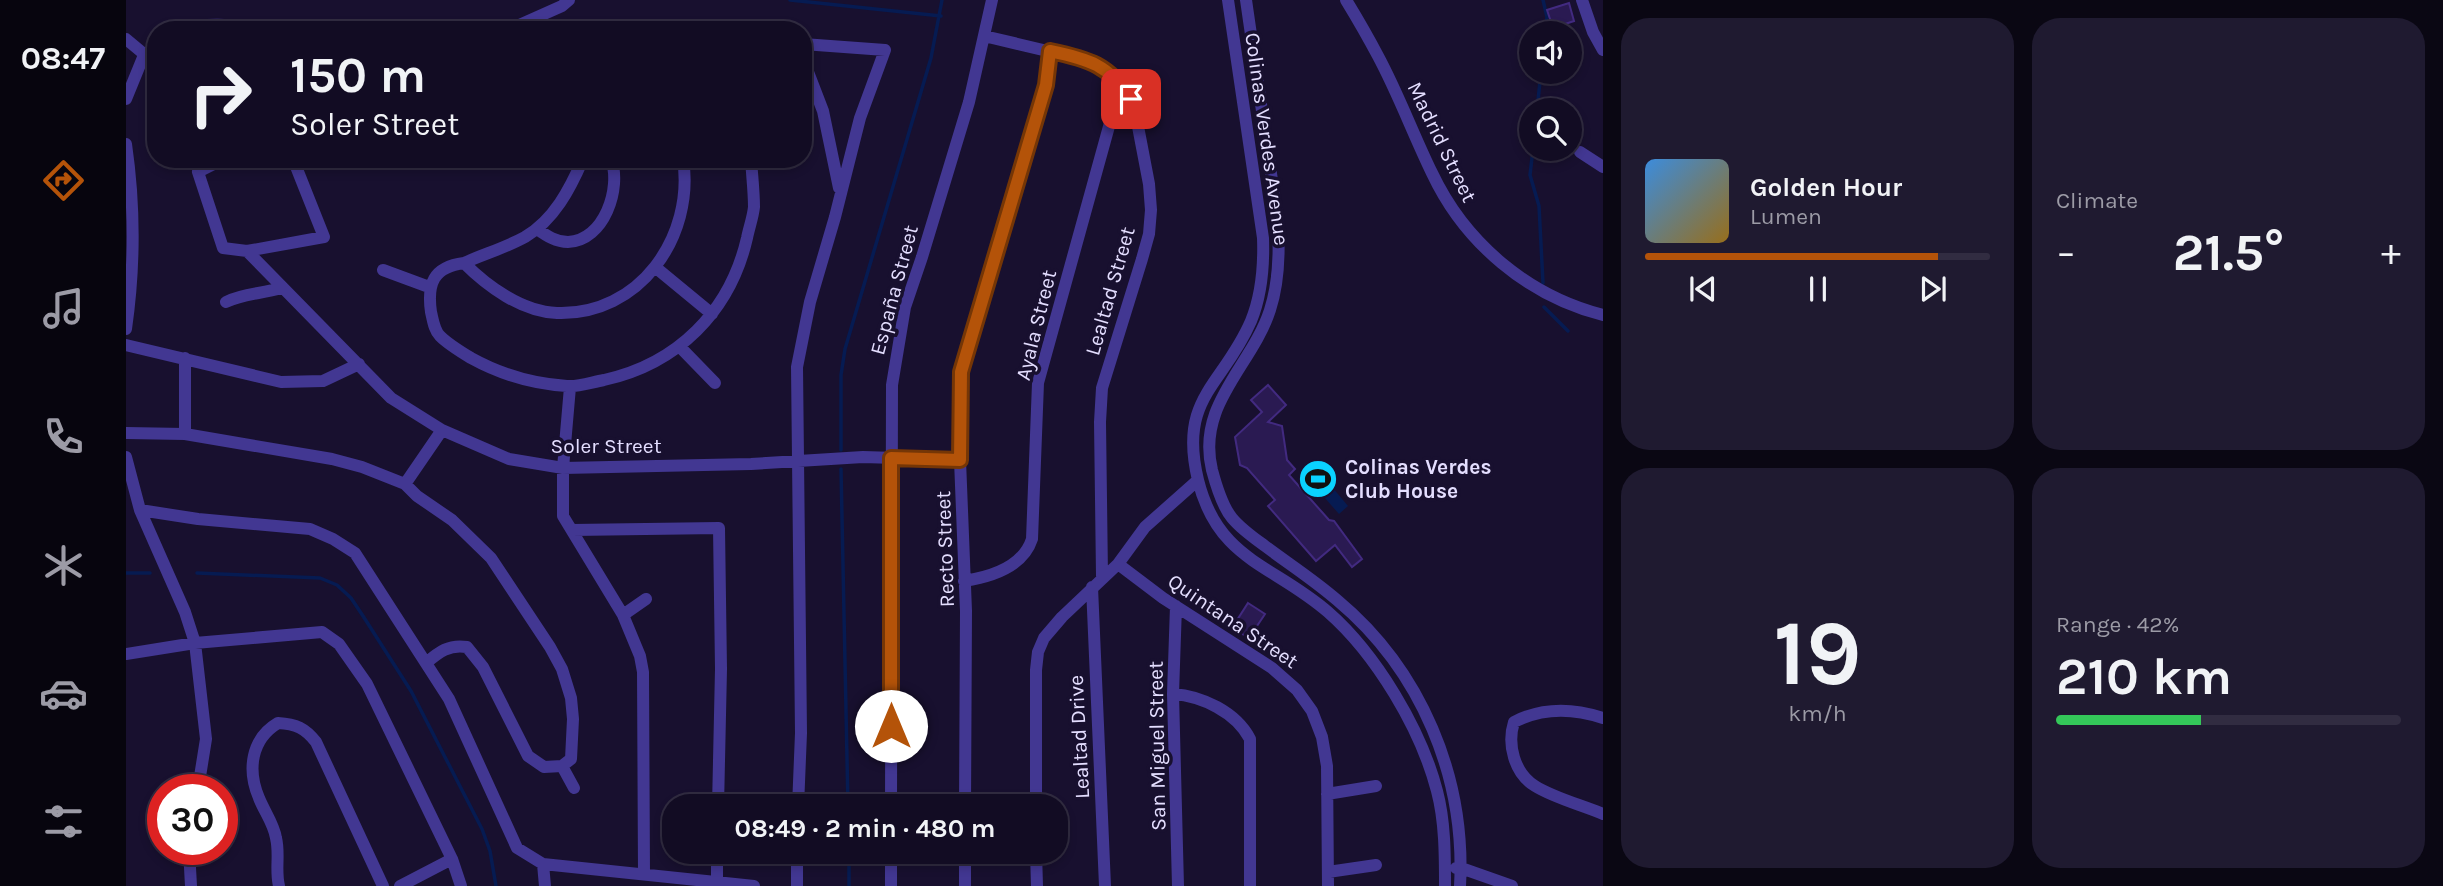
<!DOCTYPE html>
<html lang="en">
<head>
<meta charset="utf-8">
<style>
	:root { --surface:#120c23; --page:#1f1a30; --text:#f1f3f6; --muted:#9c9ba6; --line:#312c41; --accent:#b45309 }
	body { margin:0; font-family:Karla,sans-serif; background:var(--page); color:var(--text); height:100vh; display:flex; flex-direction:column; font-size:26px; white-space:nowrap }
	* { box-sizing:border-box; margin:0 }
	p { font-size:23px; color:var(--muted) }
	.icon { flex:none; width:38px; height:38px; fill:none; stroke:currentColor; stroke-width:2; stroke-linecap:round; stroke-linejoin:round }
	.map { position:relative; flex:1; overflow:hidden }
	.panel { display:flex; flex-direction:column; gap:18px; padding:18px; background:#0a0713; width:840px }
	.panel>* { flex:none }
	.guide { position:absolute; left:21px; top:21px; width:665px; height:147px; border-radius:28px; box-shadow:0 4px 10px #0003,0 0 0 2px var(--line); background:#120c23; color:var(--text); overflow:hidden }
	.fabs { position:absolute; left:1393px; top:21px; display:grid; gap:14px }
	.fabs a { display:grid; place-items:center; width:63px; height:63px; border-radius:50%; background:var(--surface); box-shadow:0 4px 10px #0003,0 0 0 2px var(--line); font-size:35px }
	.speed { position:absolute; left:21px; top:774px; display:flex; gap:14px; font-size:35px; font-weight:700; text-align:center }
	.speed>* { display:grid; place-content:center; width:91px; height:91px; border-radius:50%; background:var(--surface); box-shadow:0 4px 10px #0003,0 0 0 2px var(--line); line-height:1 }
	.speed .limit { border:10px solid #d22; background:#fff; color:#111 }
	.pin { position:absolute; display:grid; place-items:center; width:60px; height:60px; color:#fff; margin:-30px; border-radius:14px; box-shadow:0 4px 10px #0006 }
	.me { position:absolute; width:77px; margin:-38px; rotate:0deg; stroke-linejoin:round; filter:drop-shadow(0 0 5px #0008) }
	.turn { display:flex; align-items:center; gap:24px; height:147px; padding:0 28px; font-size:32px }
	.turn .icon { width:91px; height:91px; stroke-width:2.5 }
	.turn b { display:block; font-size:49px; line-height:60px }
	.big { font-size:52px; font-weight:700; line-height:1.1 }
	.panel .tile { flex:1; display:flex; flex-direction:column; justify-content:center; gap:10px; min-width:0; padding:0 24px; border-radius:28px; background:var(--page) }
	.panel .dial { align-items:center; gap:0 }
	.dial b { font-size:91px; line-height:1 }
	.song { display:flex; align-items:center; gap:21px }
	.cover { width:84px; height:84px; border-radius:10px; background:linear-gradient(135deg,hsl(210 70% 55%),hsl(40 70% 35%)) }
	.played { height:7px; border-radius:4px; background:linear-gradient(90deg,var(--accent) 85%,var(--line) 85%) }
	.keys { display:flex; justify-content:space-around; direction:ltr }
	.heat { display:flex; justify-content:space-between; align-items:center; font-size:38px; direction:ltr }
	.charge { height:10px; border-radius:5px; background:linear-gradient(90deg,#34c759 42%,var(--line) 0) }
	.panel .tiles { flex:1; display:grid; gap:18px; grid-template-columns:repeat(2,1fr) }
	.trip { position:absolute; left:536px; top:794px; width:406px; height:70px; border-radius:28px; background:var(--surface); box-shadow:0 4px 10px #0003,0 0 0 2px var(--line); font-weight:700; line-height:70px; text-align:center }
	main { display:flex; flex:1; min-height:0 }
	.dock { display:flex; flex-direction:column; width:126px; justify-content:space-around; align-items:center; background:#07050e; color:var(--muted) }
	.dock .icon { width:49px; height:49px }
	.dock .on { color:var(--accent) }
	.dock b { font-size:32px; color:var(--text) }
	.map>svg:first-child { display:block }
</style>
</head>
<body>
<main>
<nav class="dock">
<b>08:47</b>
<svg class="icon on" aria-label="directions" viewBox="0 0 24 24"><path d="M12 3l9 9-9 9-9-9zM9 14v-3h6M13 9l2 2-2 2"/></svg>
<svg class="icon" aria-label="music" viewBox="0 0 24 24"><path d="M9 18V5l10-2v13"/><circle cx="6" cy="18" r="3"/><circle cx="16" cy="16" r="3"/></svg>
<svg class="icon" aria-label="phone" viewBox="0 0 24 24"><path d="M5 4h4l2 5-3 2q2 4 5 5l2-3 5 2v4C11 20 4 13 5 4z"/></svg>
<svg class="icon" aria-label="climate" viewBox="0 0 24 24"><path d="M12 3v18M4 7l16 10M4 17L20 7"/></svg>
<svg class="icon" aria-label="car" viewBox="0 0 24 24"><path d="M5 17H2v-5l4-1 3-4h7l3 4 3 1v5h-3M9 17h6M6 11h13"/><circle cx="7" cy="17" r="2"/><circle cx="17" cy="17" r="2"/></svg>
<svg class="icon" aria-label="filters" viewBox="0 0 24 24"><path d="M4 7h16M4 17h16"/><circle cx="9" cy="7" r="2"/><circle cx="15" cy="17" r="2"/></svg>
</nav>
<div class="map">
<svg width="1477" height="886" viewBox="0 0 1477 886">
	<rect width="100%" height="100%" fill="#18102f"/>
	<path fill="#061b52" d="M1201 481 1222 506 1213 514 1191 489Z"/>
	<g fill="none" stroke-linecap="round" stroke-linejoin="round">
		<path stroke="#061b52" stroke-width="3.5" d="M664 0 815 16
			M1417 0 1421 17 1419 33
			M1411 110 1415 72
			M1407 149 1404 175 1413 206 1417 283
			M1418 307 1442 331
			M715 450V375L719 349 805 58 816 0
			M715 469 722 807
			M0 573H24
			M71 573 194 578 211 585 225 598 237 616 285 691 356 829 364 851 370 886
			M723 852V886"/>
	</g>
	<path fill="#2a1a52" stroke="#422a80" stroke-width="2" d="M1443 3 1448 21 1427 28 1421 10Z
		M1142 385 1160 405 1142 422 1156 426 1161 460 1169 469 1163 475 1203 520 1208 521 1236 559 1226 567 1209 545 1190 561 1142 506 1149 500 1121 468 1114 465 1109 437 1136 412 1125 400Z
		M1122 603 1139 614 1123 638 1106 628Z
		M774 796H791V807H774Z"/>
	<g fill="none" stroke-linecap="round" stroke-linejoin="round">
		<path stroke="#423792" stroke-width="12" d="M1102 0 1137 238C1138 266 1136 294 1125 321 1097 386 1052 397 1072 480 1092 561 1147 564 1202 612 1250 654 1295 729 1311 791 1319 821 1319 855 1319 886
			M1120 0 1151 215C1154 247 1154 279 1144 310 1126 366 1070 404 1086 470 1090 485 1096 506 1106 518 1115 529 1128 538 1139 546 1163 564 1188 580 1211 600 1295 670 1340 777 1334 886
			M1220 0C1231 18 1242 37 1252 56 1272 93 1287 134 1306 173 1339 243 1402 296 1477 315
			M1456 0 1467 32 1477 50
			M59 30C85 20 114 27 141 30
			M382 30 436 6 443 0
			M858 36 968 62 995 83 1005 99 1010 116 1023 184 1025 210 1023 234 1016 259 976 388 974 422 976 576
			M0 39 30 64
			M677 59 697 111 713 188
			M0 99 18 55 30 47
			M0 144C9 206 9 266 0 329
			M1454 152 1477 167
			M98 159 72 172 97 248 121 251 198 237 167 159
			M557 159C569 237 513 316 431 313 396 312 361 286 338 263 307 267 301 284 305 312 307 320 308 330 314 336 322 344 335 352 345 358 374 374 408 384 441 386 453 387 466 382 478 380 551 364 604 312 621 238 623 228 627 217 628 207 628 192 626 175 625 159
			M411 229C421 236 430 242 442 242 478 241 496 188 485 159
			M121 251 265 398 316 430 383 459 437 468 625 464 737 457 834 460
			M338 263C358 254 379 248 399 237 428 220 444 189 457 159
			M529 267 586 314
			M257 270 303 287
			M100 302C118 293 136 294 155 288
			M0 345 155 382 197 381 233 364
			M553 346 589 383
			M444 387 437 468V516L497 615 514 656 517 672 518 873
			M0 433 59 434 206 459 236 467 279 484 291 496 326 520 365 558 424 647 436 669 445 698 447 719 445 759 436 766 418 767 402 756 357 667 341 647C323 644 313 652 300 663
			M59 434V358
			M0 457 14 510 59 612 69 643 80 739 72 789
			M279 484 316 430
			M14 510 72 519 184 529 207 539 229 553 323 699 391 848 417 864 628 886
			M446 530 593 528 595 669 592 807
			M992 564 1037 598 1146 668 1171 690 1186 711 1196 737 1201 766 1202 886
			M838 581C865 577 897 567 906 539L912 383 995 83
			M966 587 979 886
			M1050 606 1047 694 1052 886
			M497 615 520 599
			M0 654 69 643 196 632 213 644 241 684 326 859 335 886
			M1047 694C1076 696 1110 712 1124 739V886
			M1477 718C1447 708 1417 707 1388 722 1381 744 1388 773 1409 786 1428 798 1456 805 1477 814
			M436 766 448 788
			M1201 794 1250 786
			M672 807 675 733 671 367 684 302 709 217 734 118 759 50 677 44
			M765 807 766 385 779 307 796 257 843 102 866 0
			M839 807 840 611 834 460 835 372 920 85 924 51
			M910 807V670L912 652 918 638 936 617 992 564 1019 527 1072 480
			M63 849 65 886
			M671 852V886
			M910 852 911 886
			M417 864 419 886
			M1330 868H1335L1386 886
			M1202 872 1250 865
			M591 883V852
			M153 886C149 870 154 854 150 838 148 824 138 811 133 798 121 770 125 739 152 723 170 724 179 728 190 742L257 886
			M274 886 326 859
			M765 886V852
			M839 886V852"/>
	</g>
	<g fill="none" stroke-linecap="round" stroke-linejoin="round">
		<g stroke="#753606" stroke-width="18">
			<path id="route" d="M765 726V458L834 460 835 372 920 85 924 51C963 59 983 65 1005 99"/>
		</g>
		<use href="#route" stroke="#b45309" stroke-width="12"/>
	</g>
	<defs>
		<g id="stadium-disc" transform="scale(2.0125)"><circle r="9.5" fill="#0ad2ff" stroke="#18102f"/><path d="M0-5a6.5 5 0 1 0 0 10a6.5 5 0 1 0 0-10ZM-3.5-1.8h7v3.6h-7Z" fill="#111"/></g>
	</defs>
	<g fill-rule="evenodd">
		<use href="#stadium-disc" x="1192" y="479"/>
	</g>
	<g text-anchor="middle" dominant-baseline="central" stroke-width="7" stroke-linejoin="round" paint-order="stroke">
		<g font-size="21" fill="#e4deff" stroke="#18102f">
			<text transform="translate(1141 139) rotate(82)">Colinas Verdes Avenue</text>
			<text transform="translate(1316 142) rotate(64)">Madrid Street</text>
			<text transform="translate(768 290) rotate(-75)">España Street</text>
			<text transform="translate(984 291) rotate(-74)">Lealtad Street</text>
			<text transform="translate(910 325) rotate(-76)">Ayala Street</text>
			<text x="480" y="446">Soler Street</text>
			<text transform="translate(819 549) rotate(-92)">Recto Street</text>
			<text transform="translate(1107 621) rotate(34)">Quintana Street</text>
			<text transform="translate(953 737) rotate(-93)">Lealtad Drive</text>
			<text transform="translate(1031 746) rotate(-91)">San Miguel Street</text>
		</g>
		<g font-size="21" font-weight="bold" fill="#e4deff" stroke="#18102f" text-anchor="start">
			<text x="1219" y="467">Colinas Verdes<tspan x="1219" dy="24">Club House</tspan></text>
		</g>
	</g>
</svg>
<div class="fabs">
<a><svg class="icon" aria-label="sound" viewBox="0 0 24 24"><path d="M4 9h4l5-4v14l-5-4H4zM17 9q2 3 0 6"/></svg></a>
<a><svg class="icon" aria-label="search" viewBox="0 0 24 24"><circle cx="10" cy="10" r="6"/><path d="M15 15l6 6"/></svg></a>
</div>
<div class="speed"><div class="limit">30</div></div>
<div class="pin" style="left:1005px;top:99px;background:#d93025"><svg class="icon" aria-label="arrive" viewBox="0 0 24 24"><path d="M6 21V4h12l-3 4 3 4H6"/></svg></div>
<svg class="me" style="left:765px;top:726px" viewBox="-20 -20 40 40"><circle r="19" fill="#fff"/><path d="M0-13L10 11 0 6-10 11z" fill="#b45309"/></svg>
<div class="trip">08:49 · 2 min · 480 m</div>
<div class="guide">
<div class="turn"><svg class="icon" aria-label="right" viewBox="0 0 24 24"><path d="M7 20v-9h11M14 6l5 5-5 5"/></svg><div><b>150 m</b>Soler Street</div></div>
</div>
</div>
<section class="panel">
<div class="tiles">
<div class="tile">
<div class="song"><i class="cover"></i><div><b>Golden Hour</b><p>Lumen</p></div></div>
<div class="played"></div>
<div class="keys"><svg class="icon" aria-label="previous" viewBox="0 0 24 24"><path d="M18 5L8 12l10 7zM5 5v14"/></svg><svg class="icon" aria-label="pause" viewBox="0 0 24 24"><path d="M8 5v14M16 5v14"/></svg><svg class="icon" aria-label="next" viewBox="0 0 24 24"><path d="M6 5l10 7-10 7zM19 5v14"/></svg></div>
</div>
<div class="tile"><p>Climate</p>
<div class="heat"><a>−</a><b class="big">21.5°</b><a>+</a></div>
</div>
<div class="tile dial"><b>19</b><p>km/h</p></div>
<div class="tile"><p>Range · 42%</p><b class="big">210 km</b><div class="charge"></div></div>
</div>
</section>
</main>
</body>
</html>
